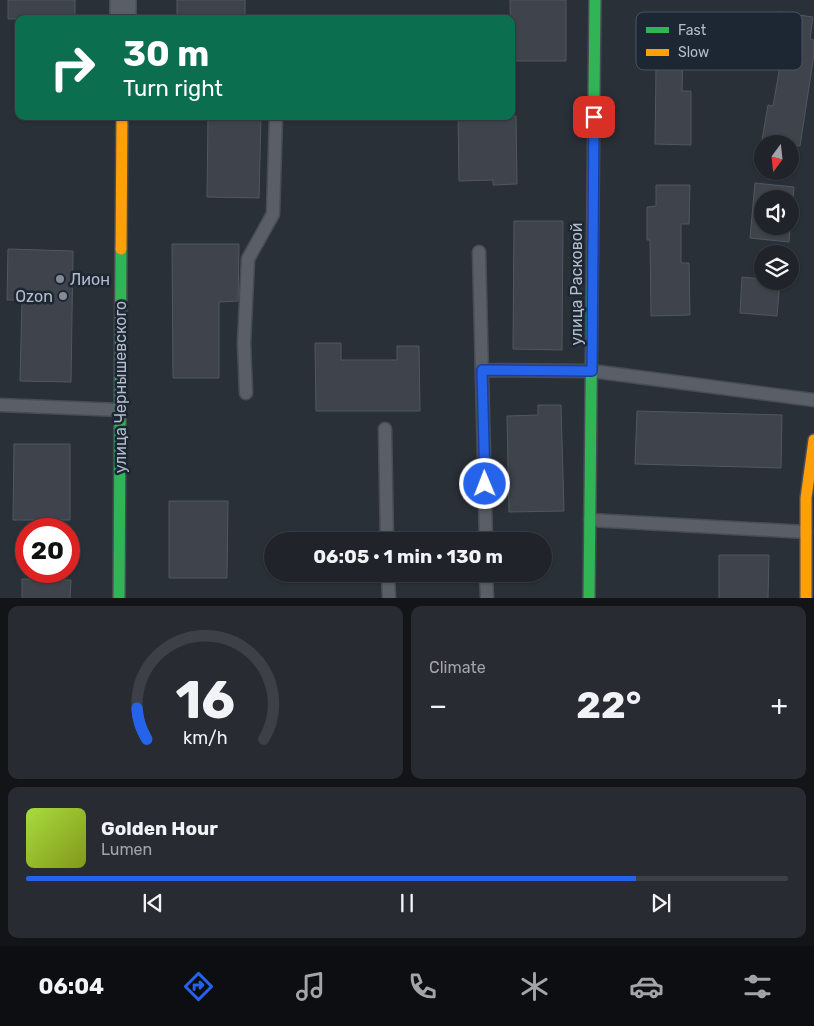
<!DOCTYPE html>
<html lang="en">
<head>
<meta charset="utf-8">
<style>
	:root { --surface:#20242a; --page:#282c32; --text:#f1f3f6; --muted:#a2a4a8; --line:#3d4147; --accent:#2563eb }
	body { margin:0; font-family:Rubik,sans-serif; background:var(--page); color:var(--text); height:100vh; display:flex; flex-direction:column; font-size:19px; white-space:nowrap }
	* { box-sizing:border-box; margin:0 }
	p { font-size:16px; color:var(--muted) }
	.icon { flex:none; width:28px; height:28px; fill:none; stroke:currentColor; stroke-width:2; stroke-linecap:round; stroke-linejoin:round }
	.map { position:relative; height:598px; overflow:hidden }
	.sheet { display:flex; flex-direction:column; gap:8px; padding:8px; background:#121417; flex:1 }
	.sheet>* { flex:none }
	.guide { position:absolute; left:15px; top:15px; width:500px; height:105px; border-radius:10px; box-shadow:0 1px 4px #0004,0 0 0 1px var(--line); background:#0b6e4f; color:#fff; overflow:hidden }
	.needle { width:32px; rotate:195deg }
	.fabs { position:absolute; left:754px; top:135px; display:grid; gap:10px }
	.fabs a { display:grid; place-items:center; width:45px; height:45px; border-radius:50%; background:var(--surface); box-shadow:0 1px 4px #0004,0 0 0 1px var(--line); font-size:25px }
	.speed { position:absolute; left:15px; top:518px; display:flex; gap:10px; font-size:25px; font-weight:700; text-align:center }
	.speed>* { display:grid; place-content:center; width:65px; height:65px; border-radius:50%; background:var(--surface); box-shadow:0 1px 4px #0004,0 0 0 1px var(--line); line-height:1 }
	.speed .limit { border:8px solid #d22; background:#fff; color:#111 }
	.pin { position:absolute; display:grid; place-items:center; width:42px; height:42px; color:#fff; margin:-21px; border-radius:10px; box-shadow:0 2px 8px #0006 }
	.me { position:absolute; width:55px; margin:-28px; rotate:359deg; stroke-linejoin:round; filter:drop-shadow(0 0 4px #0008) }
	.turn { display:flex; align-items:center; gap:18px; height:105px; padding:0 25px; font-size:22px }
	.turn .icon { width:65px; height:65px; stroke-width:2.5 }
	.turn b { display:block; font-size:35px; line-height:42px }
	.big { font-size:38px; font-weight:700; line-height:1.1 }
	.sheet .widget { flex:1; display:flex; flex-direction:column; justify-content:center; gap:8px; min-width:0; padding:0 18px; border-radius:10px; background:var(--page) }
	.sheet .dial { align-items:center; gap:0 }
	.dial svg { height:130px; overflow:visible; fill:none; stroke:var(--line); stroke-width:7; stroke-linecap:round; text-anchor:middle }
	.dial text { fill:var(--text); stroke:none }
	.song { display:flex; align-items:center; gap:15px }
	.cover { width:60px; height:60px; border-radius:8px; background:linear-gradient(135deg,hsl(80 70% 55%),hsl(70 70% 35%)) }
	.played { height:5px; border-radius:2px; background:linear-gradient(90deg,var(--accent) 80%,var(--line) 80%) }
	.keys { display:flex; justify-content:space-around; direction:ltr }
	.heat { display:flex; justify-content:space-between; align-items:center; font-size:28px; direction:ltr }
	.sheet .tiles { flex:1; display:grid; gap:8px; grid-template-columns:1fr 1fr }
	.widget:last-child { grid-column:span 2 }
	.trip { position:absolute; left:264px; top:532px; width:288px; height:50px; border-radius:25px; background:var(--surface); box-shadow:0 1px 4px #0004,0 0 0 1px var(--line); font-weight:700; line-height:50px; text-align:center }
	.dock { display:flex; height:80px; justify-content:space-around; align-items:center; background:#0d0e11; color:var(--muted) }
	.dock .icon { width:35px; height:35px }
	.dock .on { color:var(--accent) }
	.dock b { font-size:22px; color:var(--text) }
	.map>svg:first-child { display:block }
</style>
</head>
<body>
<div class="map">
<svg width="814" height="599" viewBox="0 0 814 599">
	<rect width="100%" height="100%" fill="#2a3038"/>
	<path fill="#3f444c" stroke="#52575f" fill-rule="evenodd" d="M8 0H75V19H8Z
		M177 0H245V19H177Z
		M510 0H566V61H511Z
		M778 12 813 17 810 39 814 40V54L800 146 762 140 768 105 773 106 780 66 777 65 779 49 772 48Z
		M659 13H690V51H683L682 91H691V145L655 144 656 69H648L649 33H659Z
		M208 116H261L259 198 207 197Z
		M458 116H516L517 184 493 185V180L459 181Z
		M755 183 794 187 789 242 750 238ZM762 199H790V226H762Z
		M656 185H690L689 224H681V263H689L690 315 651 316 650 240H647V207L656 206Z
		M514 221H563L562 350 513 349Z
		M172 244H239L238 301 219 302V378H173Z
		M8 249 73 251 71 382 20 381 22 300H7Z
		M742 277 762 279V281H780L777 316 740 313Z
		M315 343H341V360H397V346H419L420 411H316Z
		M538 405H561L564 511 509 512 507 416 538 415Z
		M637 411 782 415 781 468 635 464Z
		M14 444H70V520H13Z
		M169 501H228L227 578H169Z
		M719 555H769L768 599H719Z
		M22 579 71 580 70 599H22Z"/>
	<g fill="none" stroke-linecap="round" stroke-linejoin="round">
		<g stroke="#484c55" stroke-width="15">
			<path id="lane" d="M479 252 486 541
				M483 370 592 371 814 400
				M246 393 244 343 248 259 273 214 276 116
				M0 405 120 410
				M385 429 387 541
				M590 520 806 532
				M388 574 389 599
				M486 574 487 599"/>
		</g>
		<g stroke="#484c55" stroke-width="28">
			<path id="street" d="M123 19V0"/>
		</g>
		<g stroke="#484c55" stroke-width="14">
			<path id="fast" d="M119 599 121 249
				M589 599 595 0"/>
		</g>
		<g stroke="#484c55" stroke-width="14">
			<path id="slow" d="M121 249 122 116
				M806 599V498L814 440"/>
		</g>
		<use href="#lane" stroke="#5a5e66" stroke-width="12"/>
		<use href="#street" stroke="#5a5e66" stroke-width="25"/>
		<use href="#fast" stroke="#30b455" stroke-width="11"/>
		<use href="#slow" stroke="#ff9f0a" stroke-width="11"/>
	</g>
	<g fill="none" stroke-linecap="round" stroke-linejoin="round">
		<g stroke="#184099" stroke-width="12">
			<path id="route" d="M485 484 482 370 592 371 594 117"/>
		</g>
		<use href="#route" stroke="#2563eb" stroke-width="9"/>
	</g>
	<g fill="#848b96" stroke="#1d2633" stroke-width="2">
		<circle cx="60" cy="279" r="5"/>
		<circle cx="63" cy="296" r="5"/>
	</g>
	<g text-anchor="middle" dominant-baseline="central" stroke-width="5" stroke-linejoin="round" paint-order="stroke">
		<g font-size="16" fill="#b4bcc9" stroke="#1d2633" text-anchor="start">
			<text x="70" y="279">Лион</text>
			<text x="53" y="296" text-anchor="end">Ozon</text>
		</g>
		<g font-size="16" fill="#b4bcc9" stroke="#1d2633">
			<text transform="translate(576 284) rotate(-90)">улица Расковой</text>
			<text transform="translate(120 387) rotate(-90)">улица Чернышевского</text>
		</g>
	</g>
	<rect x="636" y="12" width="166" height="58" rx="8" fill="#1d2633" stroke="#4a5360" stroke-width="1"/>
	<rect x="646" y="27" width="23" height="6" fill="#30b455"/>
	<rect x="646" y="49" width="23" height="7" fill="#ff9f0a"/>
	<g font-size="14" fill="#b4bcc9">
		<text x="678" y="35">Fast</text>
		<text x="678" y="57">Slow</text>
	</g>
</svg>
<div class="fabs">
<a><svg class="needle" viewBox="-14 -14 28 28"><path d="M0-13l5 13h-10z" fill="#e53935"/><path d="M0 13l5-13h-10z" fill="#a2a4a8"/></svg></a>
<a><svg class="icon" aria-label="sound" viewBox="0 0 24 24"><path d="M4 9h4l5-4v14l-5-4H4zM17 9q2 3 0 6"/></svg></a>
<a><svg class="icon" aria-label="layers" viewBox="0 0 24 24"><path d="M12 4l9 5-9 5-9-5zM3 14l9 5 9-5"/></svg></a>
</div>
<div class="speed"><div class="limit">20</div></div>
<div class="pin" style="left:594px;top:117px;background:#d93025"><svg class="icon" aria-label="arrive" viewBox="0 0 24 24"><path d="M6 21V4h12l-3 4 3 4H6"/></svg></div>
<svg class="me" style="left:485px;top:484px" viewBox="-20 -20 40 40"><circle r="17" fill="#2563eb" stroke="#fff" stroke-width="3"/><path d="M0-11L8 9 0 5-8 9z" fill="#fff"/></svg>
<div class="trip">06:05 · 1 min · 130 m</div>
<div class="guide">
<div class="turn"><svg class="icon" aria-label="right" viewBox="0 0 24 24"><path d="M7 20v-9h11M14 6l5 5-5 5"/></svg><div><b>30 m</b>Turn right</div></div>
</div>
</div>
<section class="sheet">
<div class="tiles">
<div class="widget dial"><svg viewBox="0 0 100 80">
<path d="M14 69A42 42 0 1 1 86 69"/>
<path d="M14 69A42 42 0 0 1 8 50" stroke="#2563eb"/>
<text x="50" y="56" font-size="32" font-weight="700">16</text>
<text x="50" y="72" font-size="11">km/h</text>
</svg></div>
<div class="widget"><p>Climate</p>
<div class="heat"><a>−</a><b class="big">22°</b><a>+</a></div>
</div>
<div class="widget">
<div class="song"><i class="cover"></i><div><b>Golden Hour</b><p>Lumen</p></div></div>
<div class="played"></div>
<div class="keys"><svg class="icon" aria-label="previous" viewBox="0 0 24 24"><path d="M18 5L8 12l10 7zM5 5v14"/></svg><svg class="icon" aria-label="pause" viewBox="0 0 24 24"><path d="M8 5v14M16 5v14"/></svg><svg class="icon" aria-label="next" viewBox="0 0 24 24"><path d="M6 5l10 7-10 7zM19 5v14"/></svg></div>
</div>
</div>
</section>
<nav class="dock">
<b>06:04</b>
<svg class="icon on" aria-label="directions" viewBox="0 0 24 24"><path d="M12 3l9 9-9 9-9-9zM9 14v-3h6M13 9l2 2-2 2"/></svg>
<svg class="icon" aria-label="music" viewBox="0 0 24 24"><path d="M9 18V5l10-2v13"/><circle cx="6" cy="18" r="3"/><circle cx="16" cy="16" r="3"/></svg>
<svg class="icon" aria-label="phone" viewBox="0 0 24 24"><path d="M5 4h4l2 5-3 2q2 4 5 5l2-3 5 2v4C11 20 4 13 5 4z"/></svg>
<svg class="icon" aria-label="climate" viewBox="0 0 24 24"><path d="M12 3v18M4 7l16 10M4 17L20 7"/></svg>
<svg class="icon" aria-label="car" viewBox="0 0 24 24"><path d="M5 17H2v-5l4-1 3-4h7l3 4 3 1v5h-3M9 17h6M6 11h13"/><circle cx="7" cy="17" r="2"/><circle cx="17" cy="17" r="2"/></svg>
<svg class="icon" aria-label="filters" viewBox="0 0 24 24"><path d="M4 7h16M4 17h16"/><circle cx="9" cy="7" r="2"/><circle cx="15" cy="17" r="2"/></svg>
</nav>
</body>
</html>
